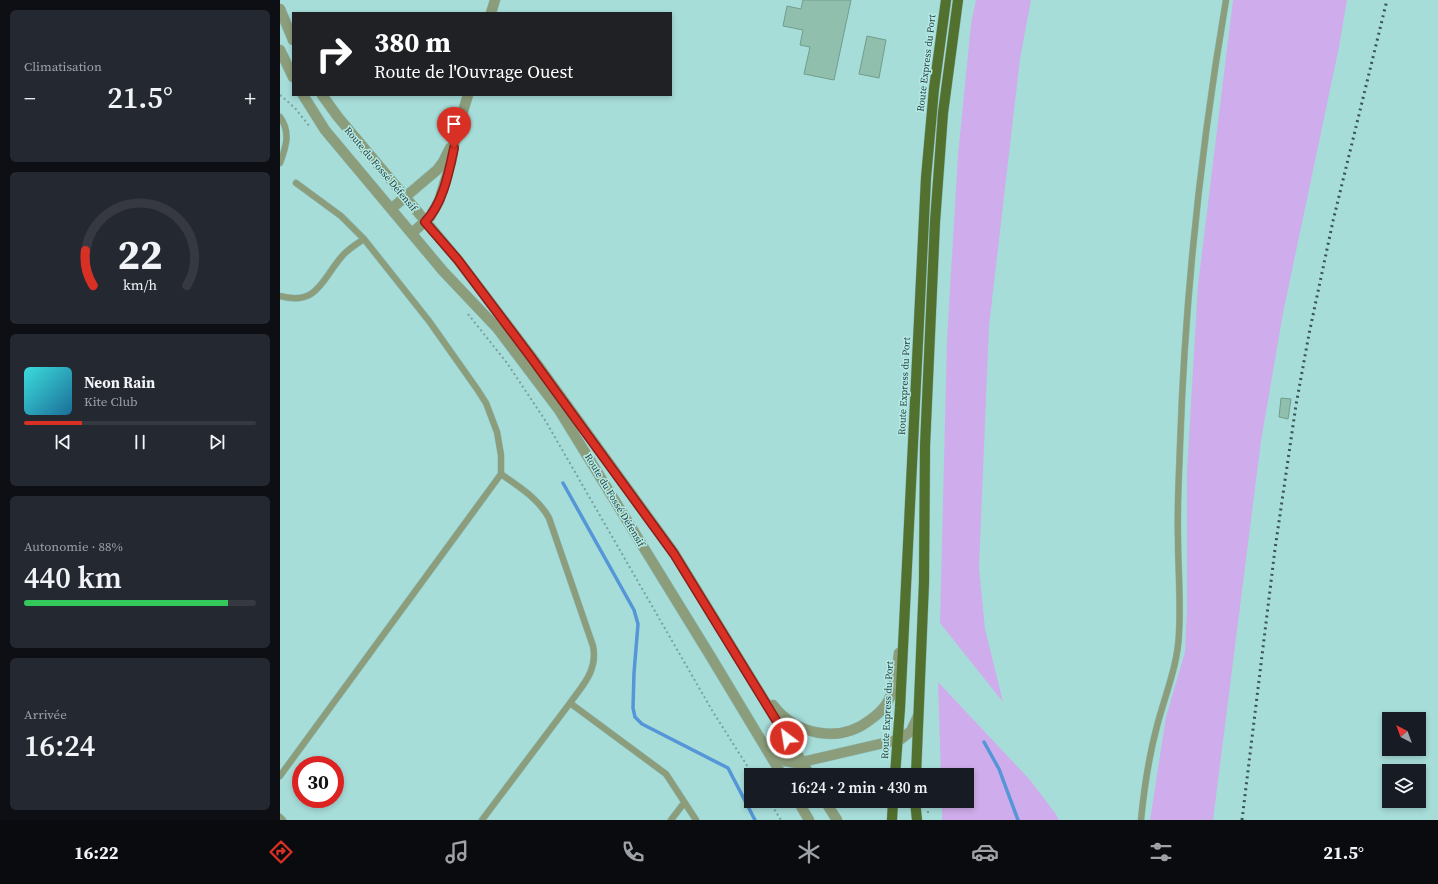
<!DOCTYPE html>
<html lang="fr">
<head>
<meta charset="utf-8">
<style>
	:root { --surface:#171b24; --page:#242831; --text:#f1f3f6; --muted:#9ea1a6; --line:#363941; --accent:#d93025 }
	body { margin:0; font-family:"Source Serif 4",serif; background:var(--page); color:var(--text); height:100vh; display:flex; flex-direction:column; font-size:15px; white-space:nowrap }
	* { box-sizing:border-box; margin:0 }
	p { font-size:13px; color:var(--muted) }
	.icon { flex:none; width:22px; height:22px; fill:none; stroke:currentColor; stroke-width:2; stroke-linecap:round; stroke-linejoin:round }
	.map { position:relative; flex:1; overflow:hidden }
	.sheet { display:flex; flex-direction:column; gap:10px; padding:10px; background:#0d0f14; width:280px }
	.sheet>* { flex:none }
	.banner { position:absolute; left:12px; top:12px; width:380px; height:84px; border-radius:0px; box-shadow:0 2px 6px #0003; background:#202124; color:#fff; overflow:hidden }
	.needle { width:26px; rotate:319deg }
	.fabs { position:absolute; left:1102px; top:712px; display:grid; gap:8px }
	.fabs a { display:grid; place-items:center; width:44px; height:44px; border-radius:0px; background:var(--surface); box-shadow:0 2px 6px #0003; font-size:20px }
	.speed { position:absolute; left:12px; top:756px; display:flex; gap:8px; font-size:20px; font-weight:700; text-align:center }
	.speed>* { display:grid; place-content:center; width:52px; height:52px; border-radius:50%; background:var(--surface); box-shadow:0 2px 6px #0003; line-height:1 }
	.speed .limit { border:6px solid #d22; background:#fff; color:#111 }
	.pin { position:absolute; display:grid; place-items:center; width:34px; height:34px; color:#fff; margin:-41px -17px; border-radius:50% 50% 50% 0; rotate:-45deg; box-shadow:0 0 4px #0007 }
	.pin .icon { rotate:45deg }
	.me { position:absolute; width:44px; margin:-22px; rotate:329deg; stroke-linejoin:round; filter:drop-shadow(0 0 3px #0008) }
	.turn { display:flex; align-items:center; gap:14px; height:84px; padding:0 16px; font-size:18px }
	.turn .icon { width:52px; height:52px; stroke-width:2.5 }
	.turn b { display:block; font-size:28px; line-height:34px }
	.big { font-size:30px; font-weight:600; line-height:1.1 }
	.sheet .tile { flex:1; display:flex; flex-direction:column; justify-content:center; gap:6px; min-width:0; padding:0 14px; border-radius:6px; background:var(--page) }
	.sheet .dial { align-items:center; gap:0 }
	.dial svg { height:104px; overflow:visible; fill:none; stroke:var(--line); stroke-width:7; stroke-linecap:round; text-anchor:middle }
	.dial text { fill:var(--text); stroke:none }
	.song { display:flex; align-items:center; gap:12px }
	.cover { width:48px; height:48px; border-radius:6px; background:linear-gradient(135deg,hsl(180 70% 55%),hsl(200 70% 35%)) }
	.played { height:4px; border-radius:2px; background:linear-gradient(90deg,var(--accent) 25%,var(--line) 25%) }
	.keys { display:flex; justify-content:space-around; direction:ltr }
	.heat { display:flex; justify-content:space-between; align-items:center; font-size:22px; direction:ltr }
	.charge { height:6px; border-radius:3px; background:linear-gradient(90deg,#34c759 88%,var(--line) 0) }
	.trip { position:absolute; left:464px; top:768px; width:230px; height:40px; border-radius:0px; background:var(--surface); box-shadow:0 2px 6px #0003; font-weight:600; line-height:40px; text-align:center }
	.menu { display:flex; height:64px; justify-content:space-around; align-items:center; background:#090b0e; color:var(--muted) }
	.menu .icon { width:28px; height:28px }
	.menu .on { color:var(--accent) }
	.menu b { font-size:18px; color:var(--text) }
	main { display:flex; flex:1; min-height:0 }
	.map>svg:first-child { display:block }
</style>
</head>
<body>
<main>
<section class="sheet">
<div class="tile"><p>Climatisation</p>
<div class="heat"><a>−</a><b class="big">21.5°</b><a>+</a></div>
</div>
<div class="tile dial"><svg viewBox="0 0 100 80">
<path d="M14 69A42 42 0 1 1 86 69"/>
<path d="M14 69A42 42 0 0 1 8 42" stroke="#d93025"/>
<text x="50" y="56" font-size="32" font-weight="700">22</text>
<text x="50" y="72" font-size="11">km/h</text>
</svg></div>
<div class="tile">
<div class="song"><i class="cover"></i><div><b>Neon Rain</b><p>Kite Club</p></div></div>
<div class="played"></div>
<div class="keys"><svg class="icon" aria-label="previous" viewBox="0 0 24 24"><path d="M18 5L8 12l10 7zM5 5v14"/></svg><svg class="icon" aria-label="pause" viewBox="0 0 24 24"><path d="M8 5v14M16 5v14"/></svg><svg class="icon" aria-label="next" viewBox="0 0 24 24"><path d="M6 5l10 7-10 7zM19 5v14"/></svg></div>
</div>
<div class="tile"><p>Autonomie · 88%</p><b class="big">440 km</b><div class="charge"></div></div>
<div class="tile"><p>Arrivée</p><b class="big">16:24</b></div>
</section>
<div class="map">
<svg width="1158" height="820" viewBox="0 0 1158 820">
	<rect width="100%" height="100%" fill="#a7ddd9"/>
	<path fill="#cfaceb" d="M696 0H751L740 59 709 326 699 568 705 629 723 702 660 623 667 340 678 155 691 24Z
		M953 0H1067L1059 47 1003 313 981 441 933 820H870L886 717 905 652 907 610V472L918 285Z
		M658 682 750 780 775 813 779 820H662V801H687V775H661Z"/>
	<g fill="none" stroke-linecap="round" stroke-linejoin="round">
		<path stroke="#5496d7" stroke-width="3.5" d="M283 483 354 610 358 624 354 673 353 708 355 717 362 724 448 768 475 820
			M704 742 719 769 738 820"/>
	</g>
	<path fill="#90bfad" stroke="#709e8d" d="M523 0H571L554 80 524 74 530 47 520 45 523 30 503 26 507 6 521 9Z
		M587 36 606 40 599 78 579 74Z
		M1001 398 1011 399 1008 419 999 417Z"/>
	<g fill="none" stroke-linecap="round" stroke-linejoin="round">
		<g stroke="#8bbab7" stroke-width="7">
			<path id="service" d="M0 117C11 132 6 147 0 163
				M16 183 61 216 84 239 149 321 197 389 206 403 217 432 221 455V474
				M0 296C39 307 43 276 64 254 70 248 78 243 84 239
				M0 776 221 474C239 487 258 498 269 518L313 646C318 670 303 685 290 703
				M0 817 3 820
				M202 820 290 703 386 774 416 820
				M391 820 404 803
				M861 820C864 789 869 756 877 726 885 695 898 665 899 633 901 601 898 569 898 538 897 507 899 476 900 446 905 297 921 147 946 0"/>
		</g>
		<g stroke="#8bbab7" stroke-width="11">
			<path id="minor" d="M0 9 13 40
				M211 13 215 0
				M0 50 13 77
				M23 95 45 130 163 271 217 328 279 410 431 657 502 775
				M42 95 58 117 178 260 257 364 394 553 530 775
				M111 209 157 170 163 162 170 148
				M132 233 150 217 159 201 171 162 176 134 188 95
				M493 705C516 735 559 744 590 720 597 715 603 710 607 703 616 688 617 669 619 653
				M491 750 497 756 505 761 516 763 522 762 621 739 631 731 638 716
				M518 801 529 820
				M545 801 557 820"/>
		</g>
		<g stroke="#8bbab7" stroke-width="11">
			<path id="primary" d="M615 775 620 708 646 178 654 89 666 0
				M636 775 644 582 645 446 655 222 663 113 678 0
				M635 801 637 820
				M612 820 613 801"/>
		</g>
		<path stroke="#77a19d" stroke-width="2" stroke-dasharray="2 3" stroke-linecap="butt" d="M0 95 15 108 30 127
			M188 314 227 363 265 420 433 712 473 775
			M489 801 501 820
			M648 801V813"/>
		<use href="#service" stroke="#8c9d7b" stroke-width="6"/>
		<use href="#minor" stroke="#8c9d7b" stroke-width="10"/>
		<use href="#primary" stroke="#52702e" stroke-width="10"/>
		<path stroke="#3a5552" stroke-width="3" stroke-dasharray="2 4" stroke-linecap="butt" d="M962 820 995 549 1016 405 1029 334 1053 221 1107 0"/>
	</g>
	<g fill="none" stroke-linecap="round" stroke-linejoin="round">
		<g stroke="#8d1f18" stroke-width="10">
			<path id="route" d="M174 148C169 172 163 204 145 222L178 260 250 356 394 554 507 738"/>
		</g>
		<use href="#route" stroke="#d93025" stroke-width="7"/>
	</g>
	<g text-anchor="middle" dominant-baseline="central" stroke-width="3" stroke-linejoin="round" paint-order="stroke">
		<g font-size="10" fill="#293f3d" stroke="#b4eae6">
			<text transform="translate(646 63) rotate(-83)">Route Express du Port</text>
			<text transform="translate(101 169) rotate(50)">Route du Fossé Défensif</text>
			<text transform="translate(624 386) rotate(-87)">Route Express du Port</text>
			<text transform="translate(335 500) rotate(59)">Route du Fossé Défensif</text>
			<text transform="translate(607 710) rotate(-87)">Route Express du Port</text>
		</g>
	</g>
</svg>
<div class="fabs">
<a><svg class="needle" viewBox="-14 -14 28 28"><path d="M0-13l5 13h-10z" fill="#e53935"/><path d="M0 13l5-13h-10z" fill="#9ea1a6"/></svg></a>
<a><svg class="icon" aria-label="layers" viewBox="0 0 24 24"><path d="M12 4l9 5-9 5-9-5zM3 14l9 5 9-5"/></svg></a>
</div>
<div class="speed"><div class="limit">30</div></div>
<div class="pin" style="left:174px;top:148px;background:#d93025"><svg class="icon" aria-label="arrive" viewBox="0 0 24 24"><path d="M6 21V4h12l-3 4 3 4H6"/></svg></div>
<svg class="me" style="left:507px;top:738px" viewBox="-20 -20 40 40"><circle r="17" fill="#d93025" stroke="#fff" stroke-width="3"/><path d="M0-11L8 9 0 5-8 9z" fill="#fff"/></svg>
<div class="trip">16:24 · 2 min · 430 m</div>
<div class="banner">
<div class="turn"><svg class="icon" aria-label="right" viewBox="0 0 24 24"><path d="M7 20v-9h11M14 6l5 5-5 5"/></svg><div><b>380 m</b>Route de l'Ouvrage Ouest</div></div>
</div>
</div>
</main>
<nav class="menu">
<b>16:22</b>
<svg class="icon on" aria-label="directions" viewBox="0 0 24 24"><path d="M12 3l9 9-9 9-9-9zM9 14v-3h6M13 9l2 2-2 2"/></svg>
<svg class="icon" aria-label="music" viewBox="0 0 24 24"><path d="M9 18V5l10-2v13"/><circle cx="6" cy="18" r="3"/><circle cx="16" cy="16" r="3"/></svg>
<svg class="icon" aria-label="phone" viewBox="0 0 24 24"><path d="M5 4h4l2 5-3 2q2 4 5 5l2-3 5 2v4C11 20 4 13 5 4z"/></svg>
<svg class="icon" aria-label="climate" viewBox="0 0 24 24"><path d="M12 3v18M4 7l16 10M4 17L20 7"/></svg>
<svg class="icon" aria-label="car" viewBox="0 0 24 24"><path d="M5 17H2v-5l4-1 3-4h7l3 4 3 1v5h-3M9 17h6M6 11h13"/><circle cx="7" cy="17" r="2"/><circle cx="17" cy="17" r="2"/></svg>
<svg class="icon" aria-label="filters" viewBox="0 0 24 24"><path d="M4 7h16M4 17h16"/><circle cx="9" cy="7" r="2"/><circle cx="15" cy="17" r="2"/></svg>
<b>21.5°</b>
</nav>
</body>
</html>
